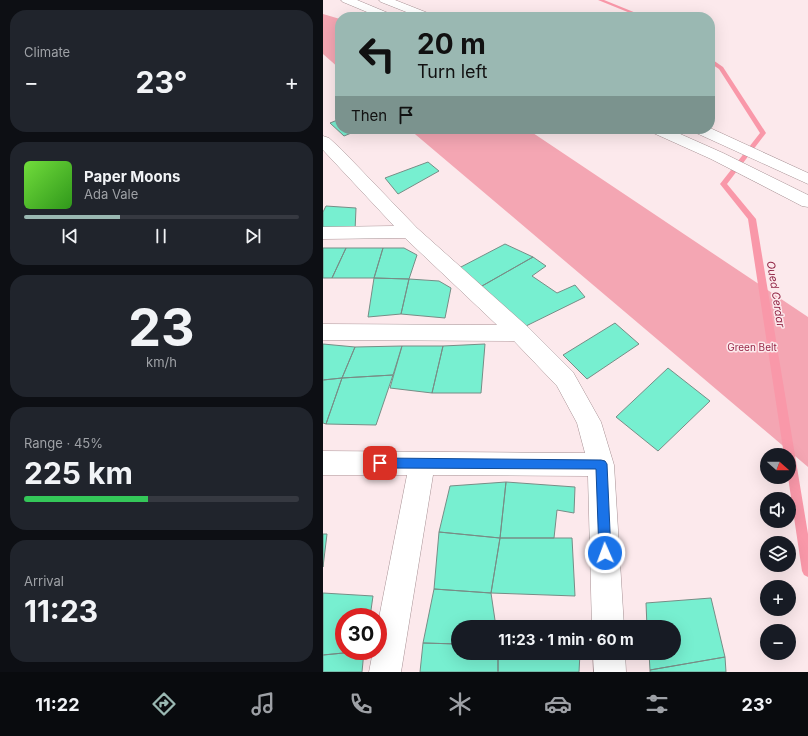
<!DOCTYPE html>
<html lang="en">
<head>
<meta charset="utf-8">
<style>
	:root { --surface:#171b24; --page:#20242c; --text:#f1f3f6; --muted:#9ea1a6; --line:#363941; --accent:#9ab8b2 }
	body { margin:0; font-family:Inter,sans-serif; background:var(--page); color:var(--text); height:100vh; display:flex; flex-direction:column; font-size:15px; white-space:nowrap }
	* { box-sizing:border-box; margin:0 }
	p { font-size:13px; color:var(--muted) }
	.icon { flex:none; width:22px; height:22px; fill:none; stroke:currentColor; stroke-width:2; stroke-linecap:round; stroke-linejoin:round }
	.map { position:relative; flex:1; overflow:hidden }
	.details { display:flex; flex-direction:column; gap:10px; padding:10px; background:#0d0f14; width:323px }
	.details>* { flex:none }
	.top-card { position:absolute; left:12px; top:12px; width:380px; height:122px; border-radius:16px; box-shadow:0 4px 16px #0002; background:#9ab8b2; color:#111; overflow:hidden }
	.needle { width:26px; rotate:111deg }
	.tools { position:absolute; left:437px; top:448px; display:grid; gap:8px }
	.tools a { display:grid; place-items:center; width:36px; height:36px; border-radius:50%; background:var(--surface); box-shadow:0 4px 16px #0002; font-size:20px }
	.speed { position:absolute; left:12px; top:608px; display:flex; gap:8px; font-size:20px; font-weight:700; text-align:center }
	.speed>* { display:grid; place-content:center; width:52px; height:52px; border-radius:50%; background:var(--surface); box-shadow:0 4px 16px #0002; line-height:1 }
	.speed .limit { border:6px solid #d22; background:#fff; color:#111 }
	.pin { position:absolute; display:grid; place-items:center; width:34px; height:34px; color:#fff; margin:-17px; border-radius:8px; box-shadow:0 2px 6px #0006 }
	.me { position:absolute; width:44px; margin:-22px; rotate:358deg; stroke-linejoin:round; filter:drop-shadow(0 0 3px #0008) }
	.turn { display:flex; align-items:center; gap:14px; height:84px; padding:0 16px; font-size:18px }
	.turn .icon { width:52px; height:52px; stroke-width:2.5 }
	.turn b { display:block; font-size:28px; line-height:34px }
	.then { display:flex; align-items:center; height:38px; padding:0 16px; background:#0003; gap:8px; font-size:15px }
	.big { font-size:30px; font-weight:700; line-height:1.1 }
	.details .card { flex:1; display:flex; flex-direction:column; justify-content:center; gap:6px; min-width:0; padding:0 14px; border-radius:16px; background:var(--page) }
	.details .dial { align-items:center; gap:0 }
	.dial b { font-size:52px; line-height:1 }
	.song { display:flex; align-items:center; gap:12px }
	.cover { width:48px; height:48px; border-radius:6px; background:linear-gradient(135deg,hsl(100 70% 55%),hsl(110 70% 35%)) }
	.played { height:4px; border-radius:2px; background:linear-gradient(90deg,var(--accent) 35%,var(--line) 35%) }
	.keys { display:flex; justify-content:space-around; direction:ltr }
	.heat { display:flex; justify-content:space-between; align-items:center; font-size:22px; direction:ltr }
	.charge { height:6px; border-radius:3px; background:linear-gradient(90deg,#34c759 45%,var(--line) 0) }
	.trip { position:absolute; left:128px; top:620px; width:230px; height:40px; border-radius:20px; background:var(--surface); box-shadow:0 4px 16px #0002; font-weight:700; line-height:40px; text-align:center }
	.menu { display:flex; height:64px; justify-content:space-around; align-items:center; background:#090b0e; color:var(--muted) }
	.menu .icon { width:28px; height:28px }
	.menu .on { color:var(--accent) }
	.menu b { font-size:18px; color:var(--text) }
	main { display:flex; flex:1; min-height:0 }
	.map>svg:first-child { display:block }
</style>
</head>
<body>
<main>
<section class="details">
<div class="card"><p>Climate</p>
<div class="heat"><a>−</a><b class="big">23°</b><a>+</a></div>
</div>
<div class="card">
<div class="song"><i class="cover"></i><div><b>Paper Moons</b><p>Ada Vale</p></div></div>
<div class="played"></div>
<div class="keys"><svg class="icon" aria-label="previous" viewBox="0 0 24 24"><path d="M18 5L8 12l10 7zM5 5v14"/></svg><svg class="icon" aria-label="pause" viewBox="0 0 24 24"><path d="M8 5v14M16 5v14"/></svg><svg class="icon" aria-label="next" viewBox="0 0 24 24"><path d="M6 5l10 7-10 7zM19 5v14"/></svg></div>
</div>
<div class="card dial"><b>23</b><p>km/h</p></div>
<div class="card"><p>Range · 45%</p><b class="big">225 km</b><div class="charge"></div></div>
<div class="card"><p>Arrival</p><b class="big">11:23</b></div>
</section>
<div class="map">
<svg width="485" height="672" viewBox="0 0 485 672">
	<rect width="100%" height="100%" fill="#fce9ec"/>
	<path fill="#f4a6b3" d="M0 14 17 19V69L0 54Z
		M86 129H204L485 317V467Z"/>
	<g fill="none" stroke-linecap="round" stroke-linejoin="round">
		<path fill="#f998a9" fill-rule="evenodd" d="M275 0H281L323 17H317Z
			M387 58 400 67 443 133 404 184 433 219 485 534V577L481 575 479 571 465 477H466V455H461L425 219 397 184 437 133 396 69 387 63Z"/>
	</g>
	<path fill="#77efd0" stroke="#778d86" d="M17 119V129H38L21 136 7 123Z
		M105 162 116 171 75 194 62 178Z
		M3 206 33 208 32 231H0V212Z
		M182 244 210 257 159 286 136 268Z
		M0 248H23L9 278H0Z
		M23 248H60L51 278H9Z
		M60 248H81L94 255 86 279 51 278Z
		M210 257 223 266 209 276 234 293 252 285 262 297 201 327 159 286Z
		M51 278 86 279 78 314 45 317Z
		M86 279 116 281 128 288 122 318 78 314Z
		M292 323 316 344 264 379 240 355Z
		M0 344 32 347 19 378 0 380Z
		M162 344 158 393H109L120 346Z
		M79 346 70 375 19 378 32 347Z
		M79 346H120L109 393 67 388Z
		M345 368 387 401 335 451 293 417Z
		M70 375 53 425 3 424 19 378Z
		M19 378 3 424 0 423V380Z
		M183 482 252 487 251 513 234 510 231 538H177Z
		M183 482 177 538 116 532 127 486Z
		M116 532 177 538 168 593 111 589Z
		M0 534H4L0 567Z
		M177 538H249L252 596 168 593Z
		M111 589 168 593 173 627H135V644L100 643Z
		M0 593 50 596 47 617H21V651H41L0 655Z
		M388 598 402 657 327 670 326 653H351V627H324L323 603Z
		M100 643 135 644V653H175V672H97Z
		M41 651 39 672H0V655Z
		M175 653H257L256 672H175Z
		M402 657 403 672H327V670Z"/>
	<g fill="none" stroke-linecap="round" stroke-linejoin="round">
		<g stroke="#a79194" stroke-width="1">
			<path id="street" d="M0 136 6 138 18 149 94 228 205 327 250 372 278 422 291 465 301 627H269L265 476 110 475 78 672H46L50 651H55V623L84 475H0V451L262 453 254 423 234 386 191 341 0 340V324L174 325 82 238 0 239V227L71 226 0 150Z
				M270 653H302L303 672H271Z"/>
		</g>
		<g stroke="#a79194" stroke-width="1">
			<path id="highway" d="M18 0H34L70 15 72 17H56L20 2Z
				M56 0H72L110 15 112 17H96L58 2Z
				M387 128 485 173V184L371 132 368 129Z
				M325 129H346L400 153 485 195V207L479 206 388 159 328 132Z"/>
		</g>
		<use href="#street" fill="#fff" fill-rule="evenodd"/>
		<use href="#highway" fill="#fff" fill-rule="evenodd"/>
	</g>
	<path fill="#1a73e8" stroke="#114b97" d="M57 458 278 460 282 461 284 464 288 553 286 557 282 559 278 557 276 553 273 469 57 468 53 466 51 463 53 460Z"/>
	<g text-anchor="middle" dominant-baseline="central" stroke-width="3" stroke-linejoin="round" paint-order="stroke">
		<g font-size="10" fill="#962646" stroke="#fce9ec">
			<text x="429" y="347">Green Belt</text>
		</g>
		<g font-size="11" font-style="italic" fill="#8f2041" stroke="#fce9ec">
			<text transform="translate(453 294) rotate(81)">Oued Cerdar</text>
		</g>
	</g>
</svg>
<div class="tools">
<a><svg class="needle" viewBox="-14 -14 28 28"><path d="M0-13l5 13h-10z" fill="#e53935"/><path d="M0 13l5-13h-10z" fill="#9ea1a6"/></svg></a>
<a><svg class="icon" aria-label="sound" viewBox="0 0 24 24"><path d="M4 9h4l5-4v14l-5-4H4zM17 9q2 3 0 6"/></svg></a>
<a><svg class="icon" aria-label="layers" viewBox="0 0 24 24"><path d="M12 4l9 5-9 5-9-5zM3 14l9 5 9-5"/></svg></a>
<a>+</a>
<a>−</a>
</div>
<div class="speed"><div class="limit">30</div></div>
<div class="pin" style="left:57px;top:463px;background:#d93025"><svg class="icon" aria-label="arrive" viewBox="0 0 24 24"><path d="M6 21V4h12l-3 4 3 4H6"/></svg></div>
<svg class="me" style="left:282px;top:553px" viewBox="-20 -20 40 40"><circle r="17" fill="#1a73e8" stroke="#fff" stroke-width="3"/><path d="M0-11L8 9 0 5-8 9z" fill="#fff"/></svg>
<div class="trip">11:23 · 1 min · 60 m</div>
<div class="top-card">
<div class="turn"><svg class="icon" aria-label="left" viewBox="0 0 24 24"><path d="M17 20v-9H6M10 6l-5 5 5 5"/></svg><div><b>20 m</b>Turn left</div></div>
<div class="then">Then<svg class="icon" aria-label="arrive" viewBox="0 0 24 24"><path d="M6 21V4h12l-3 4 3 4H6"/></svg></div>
</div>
</div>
</main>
<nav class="menu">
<b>11:22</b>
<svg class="icon on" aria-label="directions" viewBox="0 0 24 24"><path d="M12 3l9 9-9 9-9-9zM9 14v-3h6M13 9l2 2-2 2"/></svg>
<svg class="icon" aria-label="music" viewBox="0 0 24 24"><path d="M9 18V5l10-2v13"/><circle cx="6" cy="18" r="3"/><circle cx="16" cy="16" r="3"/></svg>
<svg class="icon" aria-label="phone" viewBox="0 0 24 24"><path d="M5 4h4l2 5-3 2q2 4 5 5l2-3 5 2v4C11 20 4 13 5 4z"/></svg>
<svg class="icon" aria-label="climate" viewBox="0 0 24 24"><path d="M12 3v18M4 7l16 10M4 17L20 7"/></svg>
<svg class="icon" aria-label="car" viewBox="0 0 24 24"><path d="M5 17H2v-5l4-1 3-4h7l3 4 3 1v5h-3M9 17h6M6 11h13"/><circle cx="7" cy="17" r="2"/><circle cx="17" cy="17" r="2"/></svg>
<svg class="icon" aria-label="filters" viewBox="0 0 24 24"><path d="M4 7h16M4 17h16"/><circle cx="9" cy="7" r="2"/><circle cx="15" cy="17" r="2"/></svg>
<b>23°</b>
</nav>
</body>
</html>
